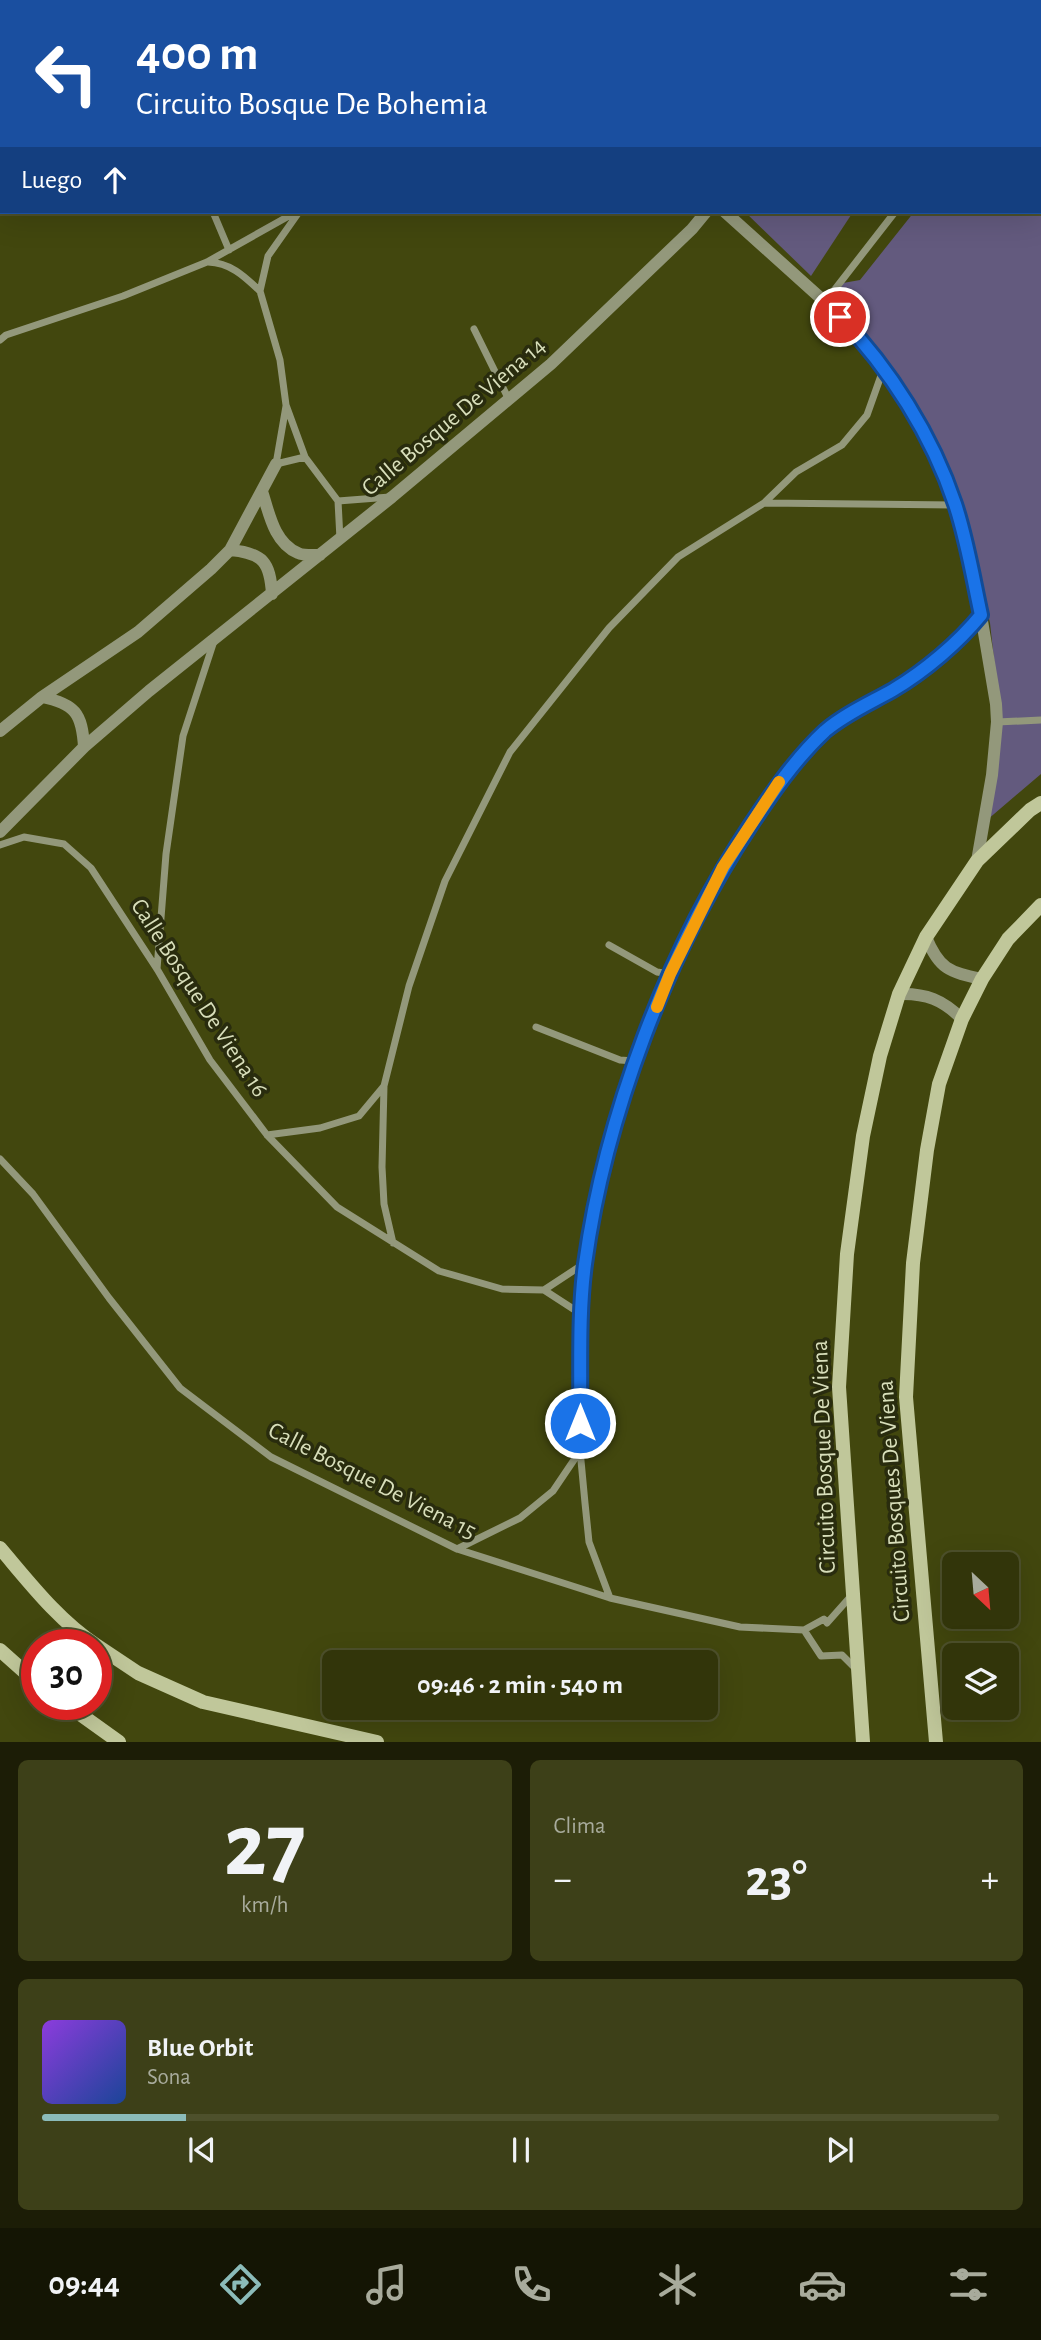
<!DOCTYPE html>
<html lang="es">
<head>
<meta charset="utf-8">
<style>
	:root { --surface:#32350a; --page:#3d4018; --text:#f1f3f6; --muted:#a8ab9c; --line:#4d502b; --accent:#8bbbb9 }
	body { margin:0; font-family:"Alegreya Sans",sans-serif; background:var(--page); color:var(--text); height:100vh; display:flex; flex-direction:column; font-size:26px; white-space:nowrap }
	* { box-sizing:border-box; margin:0 }
	p { font-size:23px; color:var(--muted) }
	.icon { flex:none; width:38px; height:38px; fill:none; stroke:currentColor; stroke-width:2; stroke-linecap:round; stroke-linejoin:round }
	.map { position:relative; height:1742px; overflow:hidden }
	.details { display:flex; flex-direction:column; gap:18px; padding:18px; background:#1c1d06; flex:1 }
	.details>* { flex:none }
	.banner { position:absolute; left:0px; top:0px; width:1041px; height:214px; box-shadow:0 7px 28px #0002,0 0 0 2px var(--line); background:#1a4fa0; color:#fff; overflow:hidden }
	.needle { width:46px; rotate:154deg }
	.tools { position:absolute; left:942px; top:1552px; display:grid; gap:14px }
	.tools a { display:grid; place-items:center; width:77px; height:77px; border-radius:10px; background:var(--surface); box-shadow:0 7px 28px #0002,0 0 0 2px var(--line); font-size:35px }
	.speed { position:absolute; left:21px; top:1629px; display:flex; gap:14px; font-size:35px; font-weight:700; text-align:center }
	.speed>* { display:grid; place-content:center; width:91px; height:91px; border-radius:50%; background:var(--surface); box-shadow:0 7px 28px #0002,0 0 0 2px var(--line); line-height:1 }
	.speed .limit { border:10px solid #d22; background:#fff; color:#111 }
	.pin { position:absolute; display:grid; place-items:center; width:60px; height:60px; color:#fff; margin:-30px; border:4px solid #fff; border-radius:50%; box-shadow:0 2px 7px #0007 }
	.me { position:absolute; width:77px; margin:-38px; rotate:0deg; stroke-linejoin:round; filter:drop-shadow(0 0 5px #0008) }
	.turn { display:flex; align-items:center; gap:24px; height:147px; padding:0 21px; font-size:32px }
	.turn .icon { width:91px; height:91px; stroke-width:2.5 }
	.turn b { display:block; font-size:49px; line-height:60px }
	.then { display:flex; align-items:center; height:66px; padding:0 21px; background:#0003; gap:14px; font-size:26px }
	.big { font-size:52px; font-weight:600; line-height:1.1 }
	.details .card { flex:1; display:flex; flex-direction:column; justify-content:center; gap:10px; min-width:0; padding:0 24px; border-radius:10px; background:var(--page) }
	.details .dial { align-items:center; gap:0 }
	.dial b { font-size:91px; line-height:1 }
	.song { display:flex; align-items:center; gap:21px }
	.cover { width:84px; height:84px; border-radius:10px; background:linear-gradient(135deg,hsl(270 70% 55%),hsl(220 70% 35%)) }
	.played { height:7px; border-radius:4px; background:linear-gradient(90deg,var(--accent) 15%,var(--line) 15%) }
	.keys { display:flex; justify-content:space-around; direction:ltr }
	.heat { display:flex; justify-content:space-between; align-items:center; font-size:38px; direction:ltr }
	.details .tiles { flex:1; display:grid; gap:18px; grid-template-columns:1fr 1fr }
	.card:last-child { grid-column:span 2 }
	.trip { position:absolute; left:322px; top:1650px; width:396px; height:70px; border-radius:10px; background:var(--surface); box-shadow:0 7px 28px #0002,0 0 0 2px var(--line); font-weight:600; line-height:70px; text-align:center }
	.menu { display:flex; height:112px; justify-content:space-around; align-items:center; background:#141504; color:var(--muted) }
	.menu .icon { width:49px; height:49px }
	.menu .current { color:var(--accent) }
	.menu b { font-size:32px; color:var(--text) }
	.map>svg:first-child { display:block }
</style>
</head>
<body>
<div class="map">
<svg width="1041" height="1742" viewBox="0 0 1041 1742">
	<rect width="100%" height="100%" fill="#42470e"/>
	<path fill="#635a7e" d="M1041 46V774L980 826 1001 723 990 623 970 541 942 460 901 388 867 337 834 301 833 291 843 283 860 280 914 212H1040Z
		M745 212H853L811 276Z"/>
	<g fill="none" stroke-linecap="round" stroke-linejoin="round">
		<path stroke="#93987b" stroke-width="7" d="M161 0 162 2
			M86 2 91 0
			M1040 24 1041 22
			M0 34 2 33
			M213 212 229 250
			M299 212 268 256 260 291 280 360 286 405 305 457 338 501 340 539
			M208 262C231 263 244 276 260 291
			M825 302 895 212
			M474 329 509 400
			M0 340 6 335 123 296 207 262 296 212
			M286 406 276 464 305 457
			M338 501 390 497
			M764 503 796 472 842 445 867 415 883 370
			M997 722 1041 720
			M0 845 24 837 64 844 91 868 157 969 210 1060 267 1135 337 1207 439 1271 502 1289 544 1290 585 1263
			M609 945 657 972 670 974
			M157 969 166 854 183 736 214 641
			M536 1027 620 1060 634 1061
			M384 1086 382 1167 384 1204 393 1243
			M267 1135 320 1128 359 1116 384 1086 409 986 445 881 510 752 609 628 678 557 764 503 955 505
			M0 1159 33 1194 109 1298 180 1388 271 1457 457 1549 610 1598 740 1627 804 1630 824 1619 827 1623 851 1596
			M544 1290 581 1314
			M457 1549 520 1518 553 1491 580 1451
			M610 1598 589 1542 585 1503 580 1450 581 1314 585 1263 604 1167 634 1061 670 974 723 867 780 781 826 731 849 714 896 688 931 663 973 625 981 615
			M804 1630 821 1656 842 1655 857 1670"/>
		<path stroke="#93987b" stroke-width="12" d="M550 0 551 2
			M644 0 645 2
			M725 212 825 302 869 347 921 427 955 505 981 615 996 704 997 722 992 775 977 861
			M262 491C269 513 274 543 298 553 304 556 313 555 320 555
			M230 550C263 553 270 562 272 594
			M42 697C75 704 82 713 84 747
			M0 731 42 697 138 632 211 569 230 550 276 464
			M0 832 84 747 149 691 392 497 551 364 692 229 706 212
			M926 937C939 969 949 972 982 979
			M899 994C926 993 943 1000 962 1019"/>
		<path stroke="#c0c79a" stroke-width="14" d="M0 1548C29 1582 58 1620 96 1645
			M96 1645 138 1673 203 1702 377 1742
			M0 1650 37 1683
			M66 1704 119 1742
			M863 1742 839 1387 847 1254 863 1136 880 1056 899 994 926 937 977 861 1030 810 1041 803
			M936 1742 906 1397 913 1263 927 1150 939 1084 962 1019 982 979 1008 939 1041 905"/>
	</g>
	<g fill="none" stroke-linecap="round" stroke-linejoin="round">
		<g stroke="#114b97" stroke-width="18">
			<path id="route" d="M580 1423C581 1370 578 1317 585 1264 605 1117 668 950 750 826 772 793 795 759 825 731 845 714 870 703 893 690 925 671 958 643 981 615 973 578 967 540 955 504 932 435 890 369 840 317"/>
		</g>
		<use href="#route" stroke="#1a73e8" stroke-width="12"/>
		<path stroke="#f59e0b" stroke-width="12" d="M657 1007 670 974 723 867 779 782"/>
	</g>
	<g text-anchor="middle" dominant-baseline="central" stroke-width="7" stroke-linejoin="round" paint-order="stroke">
		<g font-size="24" fill="#d8deba" stroke="#292c0e">
			<text transform="translate(454 417) rotate(-40)">Calle Bosque De Viena 14</text>
			<text transform="translate(199 998) rotate(57)">Calle Bosque De Viena 16</text>
			<text transform="translate(824 1457) rotate(-92)">Circuito Bosque De Viena</text>
			<text transform="translate(372 1481) rotate(27)">Calle Bosque De Viena 15</text>
			<text transform="translate(894 1501) rotate(-94)">Circuito Bosques De Viena</text>
		</g>
	</g>
</svg>
<div class="tools">
<a><svg class="needle" viewBox="-14 -14 28 28"><path d="M0-13l5 13h-10z" fill="#e53935"/><path d="M0 13l5-13h-10z" fill="#a8ab9c"/></svg></a>
<a><svg class="icon" aria-label="layers" viewBox="0 0 24 24"><path d="M12 4l9 5-9 5-9-5zM3 14l9 5 9-5"/></svg></a>
</div>
<div class="speed"><div class="limit">30</div></div>
<div class="pin" style="left:840px;top:317px;background:#d93025"><svg class="icon" aria-label="arrive" viewBox="0 0 24 24"><path d="M6 21V4h12l-3 4 3 4H6"/></svg></div>
<svg class="me" style="left:580px;top:1423px" viewBox="-20 -20 40 40"><circle r="17" fill="#1a73e8" stroke="#fff" stroke-width="3"/><path d="M0-11L8 9 0 5-8 9z" fill="#fff"/></svg>
<div class="trip">09:46 · 2 min · 540 m</div>
<div class="banner">
<div class="turn"><svg class="icon" aria-label="left" viewBox="0 0 24 24"><path d="M17 20v-9H6M10 6l-5 5 5 5"/></svg><div><b>400 m</b>Circuito Bosque De Bohemia</div></div>
<div class="then">Luego<svg class="icon" aria-label="ahead" viewBox="0 0 24 24"><path d="M12 20V5M6 11l6-6 6 6"/></svg></div>
</div>
</div>
<section class="details">
<div class="tiles">
<div class="card dial"><b>27</b><p>km/h</p></div>
<div class="card"><p>Clima</p>
<div class="heat"><a>−</a><b class="big">23°</b><a>+</a></div>
</div>
<div class="card">
<div class="song"><i class="cover"></i><div><b>Blue Orbit</b><p>Sona</p></div></div>
<div class="played"></div>
<div class="keys"><svg class="icon" aria-label="previous" viewBox="0 0 24 24"><path d="M18 5L8 12l10 7zM5 5v14"/></svg><svg class="icon" aria-label="pause" viewBox="0 0 24 24"><path d="M8 5v14M16 5v14"/></svg><svg class="icon" aria-label="next" viewBox="0 0 24 24"><path d="M6 5l10 7-10 7zM19 5v14"/></svg></div>
</div>
</div>
</section>
<nav class="menu">
<b>09:44</b>
<svg class="icon current" aria-label="directions" viewBox="0 0 24 24"><path d="M12 3l9 9-9 9-9-9zM9 14v-3h6M13 9l2 2-2 2"/></svg>
<svg class="icon" aria-label="music" viewBox="0 0 24 24"><path d="M9 18V5l10-2v13"/><circle cx="6" cy="18" r="3"/><circle cx="16" cy="16" r="3"/></svg>
<svg class="icon" aria-label="phone" viewBox="0 0 24 24"><path d="M5 4h4l2 5-3 2q2 4 5 5l2-3 5 2v4C11 20 4 13 5 4z"/></svg>
<svg class="icon" aria-label="climate" viewBox="0 0 24 24"><path d="M12 3v18M4 7l16 10M4 17L20 7"/></svg>
<svg class="icon" aria-label="car" viewBox="0 0 24 24"><path d="M5 17H2v-5l4-1 3-4h7l3 4 3 1v5h-3M9 17h6M6 11h13"/><circle cx="7" cy="17" r="2"/><circle cx="17" cy="17" r="2"/></svg>
<svg class="icon" aria-label="filters" viewBox="0 0 24 24"><path d="M4 7h16M4 17h16"/><circle cx="9" cy="7" r="2"/><circle cx="15" cy="17" r="2"/></svg>
</nav>
</body>
</html>
